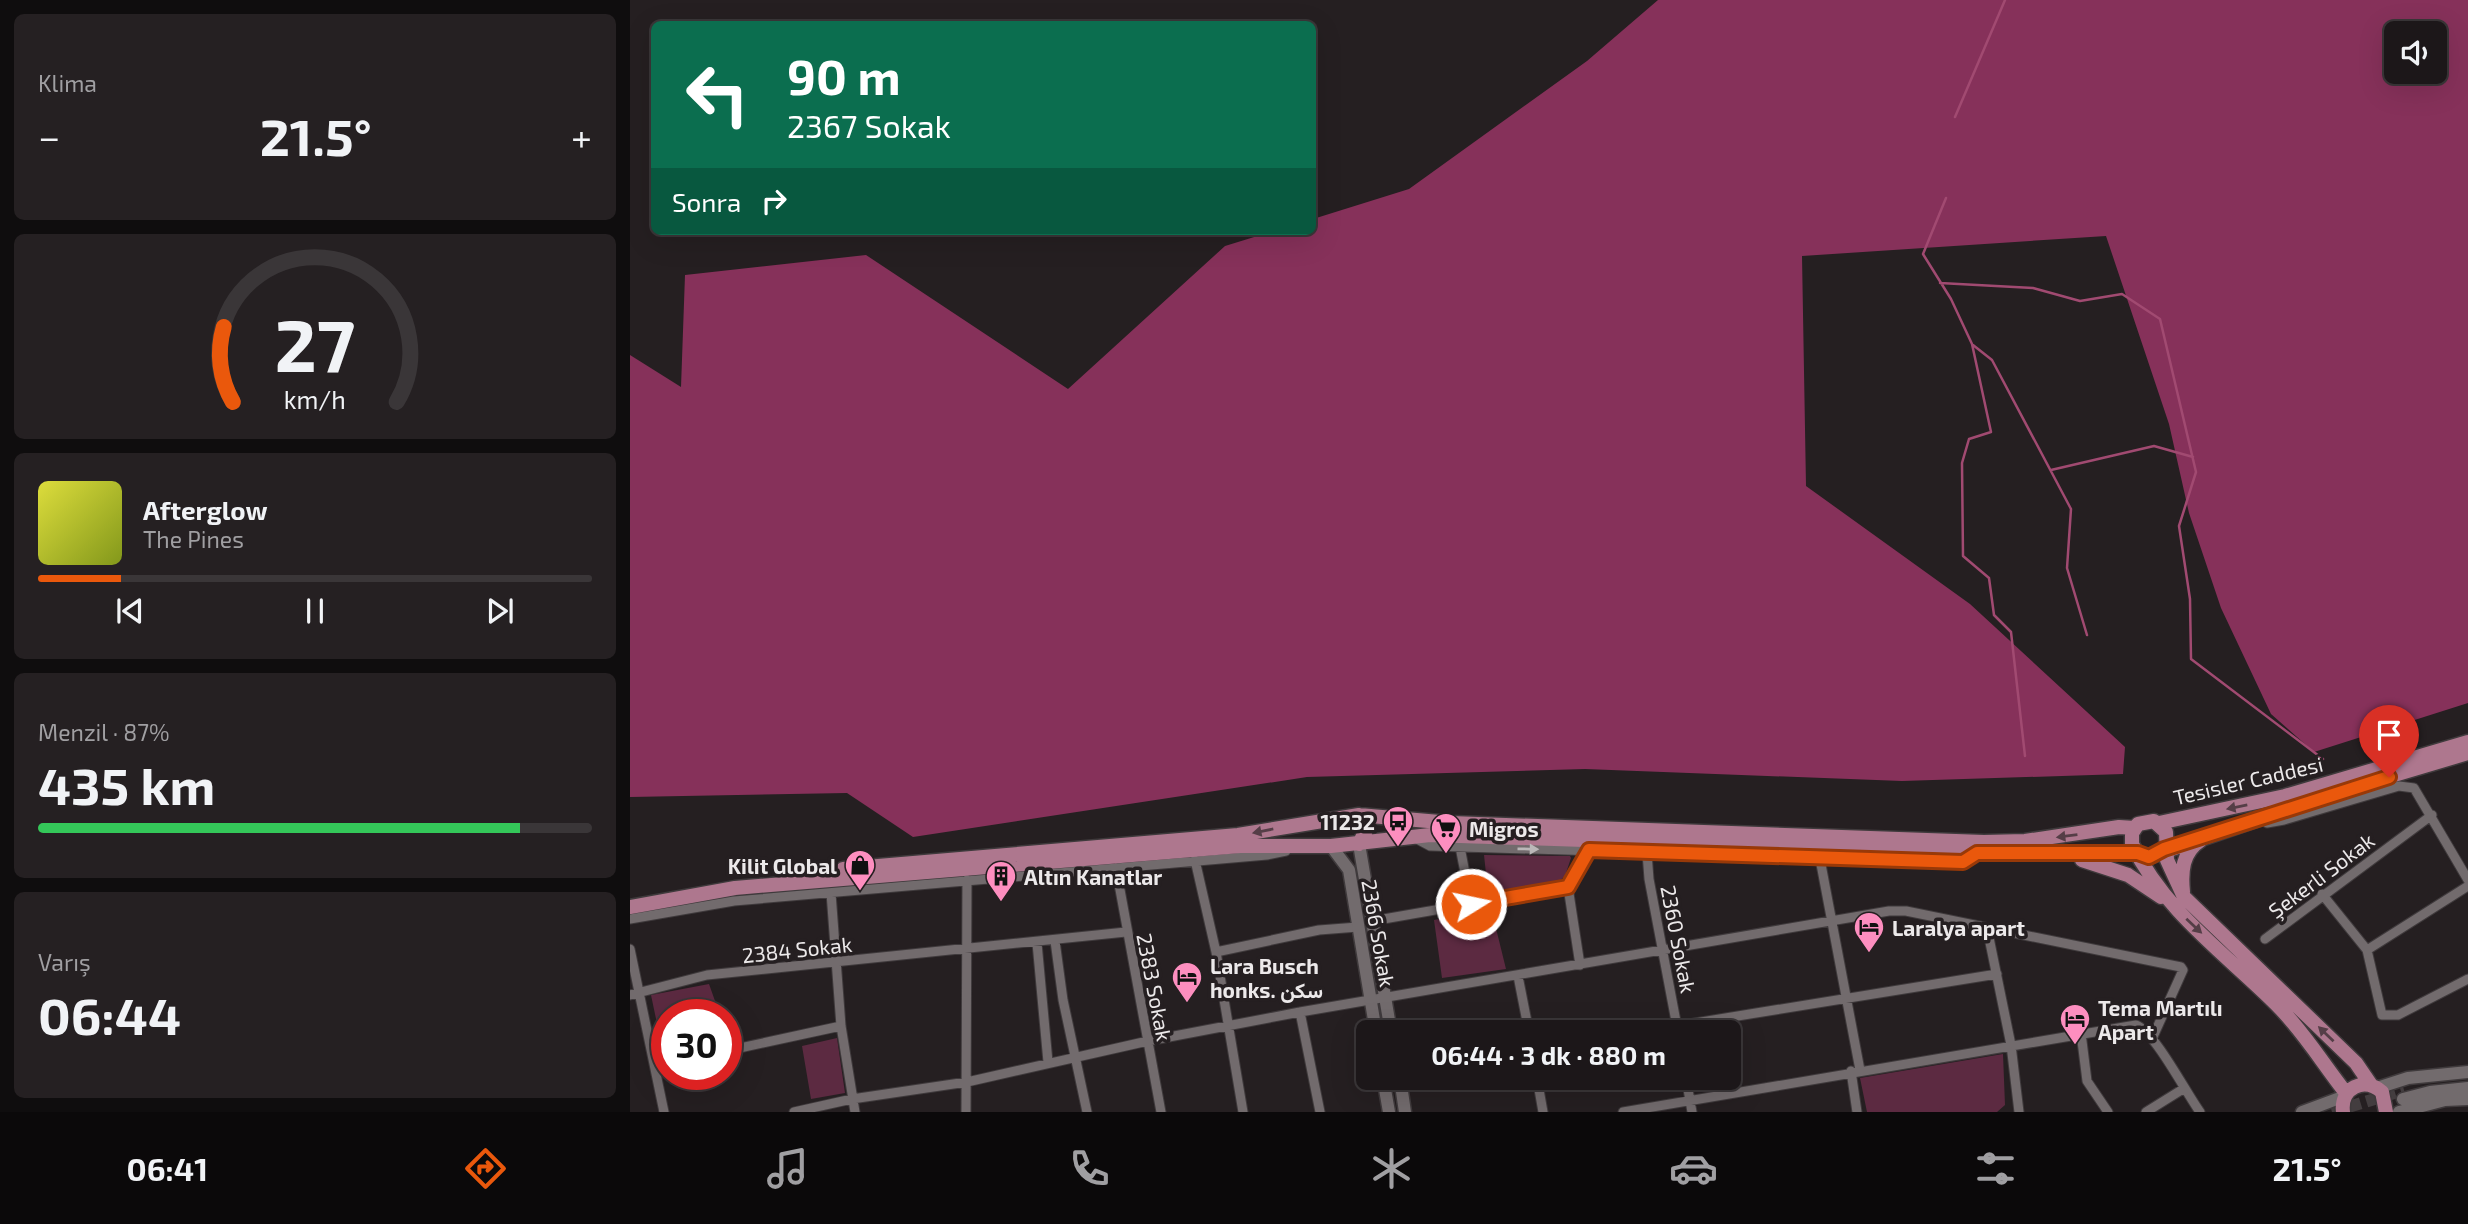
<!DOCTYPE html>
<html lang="tr">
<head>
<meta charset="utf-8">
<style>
	:root { --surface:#1c1719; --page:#252022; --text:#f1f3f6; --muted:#a09fa2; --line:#3a3638; --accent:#ea580c }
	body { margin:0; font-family:"Exo 2",Vazirmatn,sans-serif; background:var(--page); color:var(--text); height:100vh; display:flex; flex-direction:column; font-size:26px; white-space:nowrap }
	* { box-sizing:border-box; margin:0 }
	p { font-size:23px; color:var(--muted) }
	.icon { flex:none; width:38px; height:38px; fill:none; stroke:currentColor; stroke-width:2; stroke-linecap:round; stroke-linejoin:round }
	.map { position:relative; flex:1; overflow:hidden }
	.drawer { display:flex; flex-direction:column; gap:14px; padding:14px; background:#0f0d0e; width:630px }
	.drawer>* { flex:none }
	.banner { position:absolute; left:21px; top:21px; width:665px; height:214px; border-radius:10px; box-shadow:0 7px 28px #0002,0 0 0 2px var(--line); background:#0b6e4f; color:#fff; overflow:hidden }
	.fabs { position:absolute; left:1754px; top:21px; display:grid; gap:14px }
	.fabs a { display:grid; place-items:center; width:63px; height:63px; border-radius:10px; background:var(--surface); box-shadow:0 7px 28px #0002,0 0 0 2px var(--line); font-size:35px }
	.speed { position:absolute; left:21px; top:999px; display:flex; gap:14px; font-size:35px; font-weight:700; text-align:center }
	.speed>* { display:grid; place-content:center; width:91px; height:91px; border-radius:50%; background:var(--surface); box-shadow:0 7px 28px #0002,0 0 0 2px var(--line); line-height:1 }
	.speed .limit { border:10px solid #d22; background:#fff; color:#111 }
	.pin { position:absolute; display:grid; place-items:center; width:60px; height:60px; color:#fff; margin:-72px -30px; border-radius:50% 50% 50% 0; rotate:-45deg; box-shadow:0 0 7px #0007 }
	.pin .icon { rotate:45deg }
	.me { position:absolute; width:77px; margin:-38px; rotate:80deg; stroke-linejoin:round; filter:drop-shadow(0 0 5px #0008) }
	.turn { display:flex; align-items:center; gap:24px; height:147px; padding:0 21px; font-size:32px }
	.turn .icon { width:91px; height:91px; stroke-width:2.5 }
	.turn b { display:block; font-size:49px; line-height:60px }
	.then { display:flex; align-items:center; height:66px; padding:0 21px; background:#0003; gap:14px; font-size:26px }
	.big { font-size:52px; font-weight:700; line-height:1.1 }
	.drawer .tile { flex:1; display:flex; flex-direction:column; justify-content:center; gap:10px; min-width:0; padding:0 24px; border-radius:10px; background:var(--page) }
	.drawer .dial { align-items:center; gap:0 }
	.dial svg { height:182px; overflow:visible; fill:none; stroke:var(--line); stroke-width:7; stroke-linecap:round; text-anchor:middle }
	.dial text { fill:var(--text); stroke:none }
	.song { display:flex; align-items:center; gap:21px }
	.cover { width:84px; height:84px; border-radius:10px; background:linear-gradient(135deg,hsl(60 70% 55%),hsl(70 70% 35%)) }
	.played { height:7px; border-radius:4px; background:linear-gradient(90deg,var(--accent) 15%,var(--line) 15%) }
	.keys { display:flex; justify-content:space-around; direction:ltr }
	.heat { display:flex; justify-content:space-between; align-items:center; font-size:38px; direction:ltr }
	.charge { height:10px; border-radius:5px; background:linear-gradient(90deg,#34c759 87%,var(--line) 0) }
	.trip { position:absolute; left:726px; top:1020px; width:385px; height:70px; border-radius:10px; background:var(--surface); box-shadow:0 7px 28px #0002,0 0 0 2px var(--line); font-weight:700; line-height:70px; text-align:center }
	.tab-bar { display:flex; height:112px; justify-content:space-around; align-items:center; background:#0b090a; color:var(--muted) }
	.tab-bar .icon { width:49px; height:49px }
	.tab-bar .current { color:var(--accent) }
	.tab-bar b { font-size:32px; color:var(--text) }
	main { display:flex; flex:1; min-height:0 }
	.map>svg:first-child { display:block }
</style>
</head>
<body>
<main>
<section class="drawer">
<div class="tile"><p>Klima</p>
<div class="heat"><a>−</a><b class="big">21.5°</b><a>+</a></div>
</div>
<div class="tile dial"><svg viewBox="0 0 100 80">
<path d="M14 69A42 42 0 1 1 86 69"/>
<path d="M14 69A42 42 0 0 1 10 36" stroke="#ea580c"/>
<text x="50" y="56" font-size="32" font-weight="700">27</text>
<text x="50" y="72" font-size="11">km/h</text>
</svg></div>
<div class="tile">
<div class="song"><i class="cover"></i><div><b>Afterglow</b><p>The Pines</p></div></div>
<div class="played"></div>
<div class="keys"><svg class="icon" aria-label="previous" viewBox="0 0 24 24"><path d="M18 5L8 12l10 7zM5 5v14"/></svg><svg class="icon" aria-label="pause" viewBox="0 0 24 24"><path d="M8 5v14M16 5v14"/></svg><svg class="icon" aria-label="next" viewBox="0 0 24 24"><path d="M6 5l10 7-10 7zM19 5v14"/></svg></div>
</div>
<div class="tile"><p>Menzil · 87%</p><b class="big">435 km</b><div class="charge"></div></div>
<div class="tile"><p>Varış</p><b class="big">06:44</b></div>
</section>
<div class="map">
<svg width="1838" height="1112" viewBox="0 0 1838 1112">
	<rect width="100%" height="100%" fill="#251f21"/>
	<path fill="#5c2a41" d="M854 855 940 856 941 858 935 876 927 883 858 893Z
		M861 908 876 969 812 978 804 920Z
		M79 984 90 1015H37V1056L34 1057 21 995Z
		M207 1038 215 1093 181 1099 172 1046Z
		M1373 1054 1375 1105 1367 1112H1237L1230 1078Z"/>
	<path fill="#86315a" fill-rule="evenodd" d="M1028 0H1838V703L1684 752 1641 714 1591 608 1559 513 1539 424 1476 236 1172 256 1176 486 1340 604 1495 747 1493 774 1272 781 955 769 677 777 283 837 217 793 0 797V355L51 387 55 275 236 255 438 389 595 246 644 231H682L683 219 779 189 957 61ZM1766 33H1804V72H1766Z"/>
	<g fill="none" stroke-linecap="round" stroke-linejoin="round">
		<path stroke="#a14a71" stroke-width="2.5" d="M1325 117 1375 0
			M1316 198 1293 254 1321 299 1342 344 1361 432 1339 439 1332 463 1333 556 1359 578 1364 615 1381 632 1395 756
			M1310 283 1403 288 1450 301 1492 294 1530 319 1566 472 1549 526 1560 599 1561 659 1693 759
			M1343 345 1362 360 1441 509 1437 568 1457 635
			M1421 470 1524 446 1563 457"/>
		<path stroke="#433d3f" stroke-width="12" stroke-dasharray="12 6" stroke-linecap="butt" d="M1702 1112 1774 1090"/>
		<g stroke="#3f3a3c" stroke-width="11">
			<path id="street" d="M1631 818 1637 823 1654 820 1769 786 1784 788 1838 880
				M785 838 800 846 1333 862 1346 853
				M830 847 841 904
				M1017 853 1019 879 1048 1032
				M1190 859 1230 1070
				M565 860 586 952 613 1112
				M486 868 531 1112
				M938 887 950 965
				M201 893 211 1026 225 1112
				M1692 894 1737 950 1752 1015H1768L1838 979
				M0 919 104 901 637 855 656 851
				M742 921 938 887 959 850
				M1357 928 1381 1045 1389 1112
				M1635 939 1802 815
				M425 941 433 1000 457 1112
				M407 943 418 1062
				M0 949 34 1112
				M1737 950 1838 886
				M586 952 689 930 728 927
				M888 976 899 1032
				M0 995 77 975 496 932
				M670 1012 690 1112
				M1009 1032 1367 974
				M1451 1033 1457 1081 1478 1112
				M96 1051 211 1026
				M1221 1071 1227 1112
				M907 1078 913 1112
				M1056 1078 1062 1112
				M164 1112 222 1099 337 1082 518 1041 670 1012 1259 911H1276L1551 967 1553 970 1522 1039
				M336 1112 337 880
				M993 1112 1506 1025C1525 1032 1556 1093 1570 1112
				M1516 1112 1553 1089"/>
		</g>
		<g stroke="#3f3a3c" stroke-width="15">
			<path id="secondary" d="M729 844 761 1032
				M701 846 719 870 746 1032
				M753 1078 759 1112
				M770 1078 775 1112
				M1747 1088 1778 1078 1838 1072
				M1773 1099 1800 1092 1838 1088
				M1672 1112 1715 1096
				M1769 1112 1815 1100 1838 1099"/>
		</g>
		<g stroke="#3f3a3c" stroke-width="17">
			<path id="primary" d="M1529 823 1655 796 1838 742
				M729 844 738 826 729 815
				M1452 860 1498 875 1531 897
				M213 869 608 835 729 815 821 823 1354 842 1395 841 1489 827 1505 828
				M1553 892C1551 872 1552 852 1571 840
				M0 907 105 888 610 846H701L800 835 1347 853H1508L1519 857 1707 792 1838 753
				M1716 1093C1693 1064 1674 1032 1647 1005 1596 954 1534 911 1502 844V833L1508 824 1524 821 1536 832 1537 860 1554 897 1726 1063 1741 1085
				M1713 1112C1710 1088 1734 1076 1752 1092L1756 1112"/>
		</g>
		<use href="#street" stroke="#726b6d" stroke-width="9"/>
		<use href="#secondary" stroke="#726b6d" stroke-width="12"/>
		<use href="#primary" stroke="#ae778e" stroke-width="14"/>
	</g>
	<defs><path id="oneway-solid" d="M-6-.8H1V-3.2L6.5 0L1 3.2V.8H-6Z" transform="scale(1.75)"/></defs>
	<g fill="#553e47">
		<use href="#oneway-solid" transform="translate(1607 807) rotate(169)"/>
		<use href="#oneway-solid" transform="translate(633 831) rotate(169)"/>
		<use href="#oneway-solid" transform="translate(1437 836) rotate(173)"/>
		<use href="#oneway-solid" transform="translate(1564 926) rotate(43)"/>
		<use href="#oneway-solid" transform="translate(1696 1034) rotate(-136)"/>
	</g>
	<use fill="#bbb7b8" href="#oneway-solid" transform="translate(898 849) rotate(1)"/>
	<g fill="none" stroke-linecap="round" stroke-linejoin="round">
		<g stroke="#983908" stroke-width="18">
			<path id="route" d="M841 904 938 887 959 850 1333 862 1347 853H1508L1519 857 1534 849 1759 777"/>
		</g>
		<use href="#route" stroke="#ea580c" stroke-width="12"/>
	</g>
	<defs>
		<g id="bus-pin" transform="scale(1.575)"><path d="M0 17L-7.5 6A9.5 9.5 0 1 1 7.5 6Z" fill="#fd8ebf" stroke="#251f21"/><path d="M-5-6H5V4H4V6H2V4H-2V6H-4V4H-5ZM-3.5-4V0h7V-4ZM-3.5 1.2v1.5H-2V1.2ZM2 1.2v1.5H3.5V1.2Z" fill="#111"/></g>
		<g id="supermarket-pin" transform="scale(1.575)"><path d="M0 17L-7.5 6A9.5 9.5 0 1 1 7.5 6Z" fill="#fd8ebf" stroke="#251f21"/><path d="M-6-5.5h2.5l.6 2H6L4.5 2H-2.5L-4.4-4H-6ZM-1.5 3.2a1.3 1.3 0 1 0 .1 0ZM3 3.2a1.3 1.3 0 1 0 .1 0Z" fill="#111"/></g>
		<g id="shop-pin" transform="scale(1.575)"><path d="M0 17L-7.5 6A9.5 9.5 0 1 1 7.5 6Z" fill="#fd8ebf" stroke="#251f21"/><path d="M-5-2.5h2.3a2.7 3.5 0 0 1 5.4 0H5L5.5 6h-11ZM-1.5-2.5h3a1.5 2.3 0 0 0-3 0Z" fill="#111"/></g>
		<g id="building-pin" transform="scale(1.575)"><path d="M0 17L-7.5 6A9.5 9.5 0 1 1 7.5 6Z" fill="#fd8ebf" stroke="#251f21"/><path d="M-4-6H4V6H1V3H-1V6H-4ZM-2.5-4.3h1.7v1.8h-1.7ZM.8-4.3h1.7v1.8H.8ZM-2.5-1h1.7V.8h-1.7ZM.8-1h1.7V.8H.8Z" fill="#111"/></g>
		<g id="hotel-pin" transform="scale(1.575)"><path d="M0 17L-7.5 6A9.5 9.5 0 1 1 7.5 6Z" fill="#fd8ebf" stroke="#251f21"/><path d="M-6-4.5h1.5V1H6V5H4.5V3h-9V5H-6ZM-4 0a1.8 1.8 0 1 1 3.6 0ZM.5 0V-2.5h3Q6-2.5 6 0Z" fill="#111"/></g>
	</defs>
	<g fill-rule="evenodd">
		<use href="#bus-pin" x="768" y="821"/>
		<use href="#supermarket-pin" x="816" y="828"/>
		<use href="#shop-pin" x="230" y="865"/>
		<use href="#building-pin" x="371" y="876"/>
		<use href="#hotel-pin" x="1239" y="927"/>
		<use href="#hotel-pin" x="557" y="977"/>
		<use href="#hotel-pin" x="1445" y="1019"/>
	</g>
	<g text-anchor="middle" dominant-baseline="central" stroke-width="7" stroke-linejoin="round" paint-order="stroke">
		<g font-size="21" fill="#ece9ea" stroke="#251f21">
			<text transform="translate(1618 780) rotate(-13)">Tesisler Caddesi</text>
			<text transform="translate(1691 875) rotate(-37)">Şekerli Sokak</text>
			<text transform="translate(749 933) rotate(80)">2366 Sokak</text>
			<text transform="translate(1049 939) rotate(79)">2360 Sokak</text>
			<text transform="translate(167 949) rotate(-6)">2384 Sokak</text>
			<text transform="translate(525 987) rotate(79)">2383 Sokak</text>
		</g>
		<g font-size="21" font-weight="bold" fill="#ece9ea" stroke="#251f21" text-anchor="start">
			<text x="745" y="821" text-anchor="end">11232</text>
			<text x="839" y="828">Migros</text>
			<text x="207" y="865" text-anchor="end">Kilit Global</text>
			<text x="394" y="876">Altın Kanatlar</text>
			<text x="1262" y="927">Laralya apart</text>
			<text x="580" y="965">Lara Busch<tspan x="580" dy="24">honks. سكن</tspan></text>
			<text x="1468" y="1007">Tema Martılı<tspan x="1468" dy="24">Apart</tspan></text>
		</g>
	</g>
</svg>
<div class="fabs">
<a><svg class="icon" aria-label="sound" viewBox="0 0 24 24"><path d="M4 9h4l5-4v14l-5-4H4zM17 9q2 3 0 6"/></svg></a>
</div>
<div class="speed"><div class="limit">30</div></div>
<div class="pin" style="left:1759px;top:777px;background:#d93025"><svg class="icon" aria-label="arrive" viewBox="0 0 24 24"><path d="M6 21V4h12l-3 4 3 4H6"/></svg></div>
<svg class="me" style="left:841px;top:904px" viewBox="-20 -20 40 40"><circle r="17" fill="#ea580c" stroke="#fff" stroke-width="3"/><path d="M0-11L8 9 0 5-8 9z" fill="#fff"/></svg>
<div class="trip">06:44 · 3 dk · 880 m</div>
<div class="banner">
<div class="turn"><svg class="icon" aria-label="left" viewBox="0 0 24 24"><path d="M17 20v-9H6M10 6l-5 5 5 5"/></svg><div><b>90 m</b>2367 Sokak</div></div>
<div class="then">Sonra<svg class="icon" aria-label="right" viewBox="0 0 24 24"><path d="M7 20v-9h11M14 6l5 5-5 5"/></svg></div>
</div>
</div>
</main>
<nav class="tab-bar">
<b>06:41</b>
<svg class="icon current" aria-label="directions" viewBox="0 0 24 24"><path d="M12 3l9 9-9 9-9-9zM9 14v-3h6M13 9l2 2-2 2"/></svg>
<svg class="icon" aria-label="music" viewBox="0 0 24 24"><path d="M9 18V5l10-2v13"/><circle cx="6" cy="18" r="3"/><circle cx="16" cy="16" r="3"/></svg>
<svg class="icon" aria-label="phone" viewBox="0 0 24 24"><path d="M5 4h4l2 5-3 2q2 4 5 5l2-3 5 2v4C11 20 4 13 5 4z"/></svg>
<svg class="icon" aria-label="climate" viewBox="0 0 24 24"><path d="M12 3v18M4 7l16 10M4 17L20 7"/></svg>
<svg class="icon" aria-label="car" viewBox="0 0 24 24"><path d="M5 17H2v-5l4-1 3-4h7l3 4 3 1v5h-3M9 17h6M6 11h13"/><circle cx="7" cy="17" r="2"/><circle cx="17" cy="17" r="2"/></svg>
<svg class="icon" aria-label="filters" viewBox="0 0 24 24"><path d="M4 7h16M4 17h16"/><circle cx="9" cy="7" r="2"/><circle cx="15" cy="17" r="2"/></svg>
<b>21.5°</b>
</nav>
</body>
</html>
